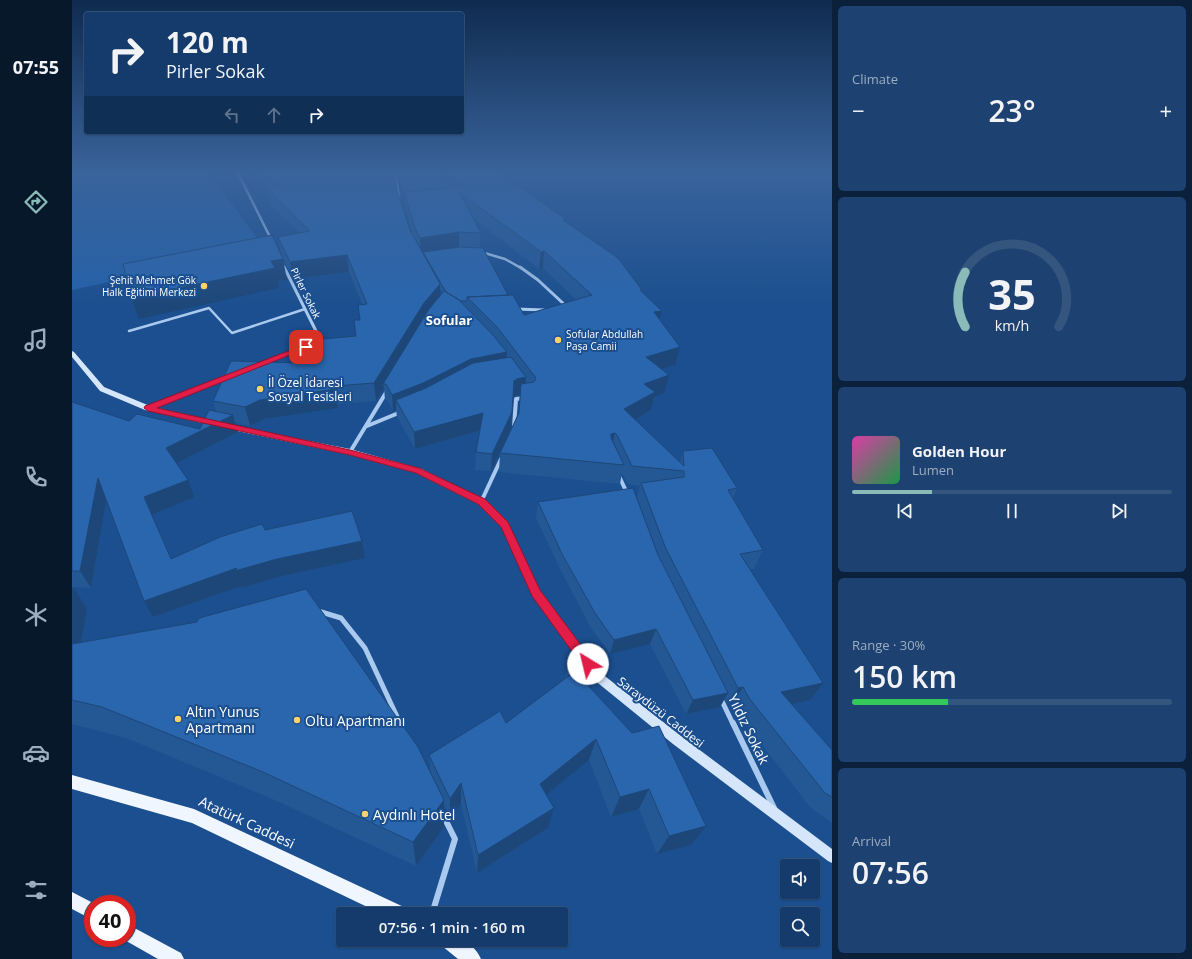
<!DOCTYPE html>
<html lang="en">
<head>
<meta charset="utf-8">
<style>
	:root { --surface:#143b6b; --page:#1d4271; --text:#f1f3f6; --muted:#9dadc1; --line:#33557e; --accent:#8bbbb9 }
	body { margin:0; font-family:"Open Sans",sans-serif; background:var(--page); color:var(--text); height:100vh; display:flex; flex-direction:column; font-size:15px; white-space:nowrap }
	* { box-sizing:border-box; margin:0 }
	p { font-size:13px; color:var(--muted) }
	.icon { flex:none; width:22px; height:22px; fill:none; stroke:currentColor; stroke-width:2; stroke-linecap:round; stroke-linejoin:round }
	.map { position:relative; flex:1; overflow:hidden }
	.side { display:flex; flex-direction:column; gap:6px; padding:6px; background:#0b203b; width:360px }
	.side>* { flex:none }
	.top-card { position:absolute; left:12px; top:12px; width:380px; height:122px; border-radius:4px; box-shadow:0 1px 3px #0004,0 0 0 1px var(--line); background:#143b6b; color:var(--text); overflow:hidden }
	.controls { position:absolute; left:708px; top:859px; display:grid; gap:8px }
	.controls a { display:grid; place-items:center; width:40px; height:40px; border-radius:4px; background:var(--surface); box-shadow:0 1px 3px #0004,0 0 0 1px var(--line); font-size:20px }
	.speed { position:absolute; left:12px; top:895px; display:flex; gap:8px; font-size:20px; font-weight:700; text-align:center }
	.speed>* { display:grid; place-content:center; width:52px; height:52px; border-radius:50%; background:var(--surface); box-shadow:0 1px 3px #0004,0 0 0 1px var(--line); line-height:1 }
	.speed .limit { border:6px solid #d22; background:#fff; color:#111 }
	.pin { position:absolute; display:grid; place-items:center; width:34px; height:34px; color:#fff; margin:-17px; border-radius:8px; box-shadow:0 2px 6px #0006 }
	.me { position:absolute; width:44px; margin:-22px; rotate:324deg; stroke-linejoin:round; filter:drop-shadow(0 0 3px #0008) }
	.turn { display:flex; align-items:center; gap:14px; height:84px; padding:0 16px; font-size:18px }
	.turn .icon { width:52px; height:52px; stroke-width:2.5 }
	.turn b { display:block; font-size:28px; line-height:34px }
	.lanes { display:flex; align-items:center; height:38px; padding:0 16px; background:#0003; justify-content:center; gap:20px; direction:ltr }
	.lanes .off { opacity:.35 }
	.big { font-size:30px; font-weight:600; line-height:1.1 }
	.side .card { flex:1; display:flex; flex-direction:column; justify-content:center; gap:6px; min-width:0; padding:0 14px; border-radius:6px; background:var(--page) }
	.side .dial { align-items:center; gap:0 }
	.dial svg { height:104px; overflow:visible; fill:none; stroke:var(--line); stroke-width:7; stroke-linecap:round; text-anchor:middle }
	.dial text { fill:var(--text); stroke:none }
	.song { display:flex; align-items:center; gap:12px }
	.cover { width:48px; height:48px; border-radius:6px; background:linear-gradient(135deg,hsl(320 70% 55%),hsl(140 70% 35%)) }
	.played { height:4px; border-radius:2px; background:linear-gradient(90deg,var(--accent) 25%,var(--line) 25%) }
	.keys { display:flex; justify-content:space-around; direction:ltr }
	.heat { display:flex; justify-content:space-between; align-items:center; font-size:22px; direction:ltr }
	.charge { height:6px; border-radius:3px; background:linear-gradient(90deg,#34c759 30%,var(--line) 0) }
	.trip { position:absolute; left:264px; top:907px; width:232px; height:40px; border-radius:4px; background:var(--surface); box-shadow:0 1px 3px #0004,0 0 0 1px var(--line); font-weight:600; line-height:40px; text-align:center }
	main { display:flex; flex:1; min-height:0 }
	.dock { display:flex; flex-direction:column; width:72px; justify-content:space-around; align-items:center; background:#08182b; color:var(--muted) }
	.dock .icon { width:28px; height:28px }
	.dock .selected { color:var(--accent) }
	.dock b { font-size:18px; color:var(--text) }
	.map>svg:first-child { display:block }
</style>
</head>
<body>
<main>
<nav class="dock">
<b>07:55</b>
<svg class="icon selected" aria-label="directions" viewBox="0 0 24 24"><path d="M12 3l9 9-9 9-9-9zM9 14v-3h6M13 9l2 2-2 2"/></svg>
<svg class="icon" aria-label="music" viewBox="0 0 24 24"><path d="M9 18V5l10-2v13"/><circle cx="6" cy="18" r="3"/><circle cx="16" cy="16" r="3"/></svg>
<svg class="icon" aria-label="phone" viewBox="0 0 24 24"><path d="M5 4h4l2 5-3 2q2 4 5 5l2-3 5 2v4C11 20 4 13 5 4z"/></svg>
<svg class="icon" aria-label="climate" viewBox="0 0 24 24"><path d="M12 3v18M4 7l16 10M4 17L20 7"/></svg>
<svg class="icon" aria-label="car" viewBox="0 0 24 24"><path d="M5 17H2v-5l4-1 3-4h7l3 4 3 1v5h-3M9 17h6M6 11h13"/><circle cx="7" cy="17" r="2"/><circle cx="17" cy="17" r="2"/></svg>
<svg class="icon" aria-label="filters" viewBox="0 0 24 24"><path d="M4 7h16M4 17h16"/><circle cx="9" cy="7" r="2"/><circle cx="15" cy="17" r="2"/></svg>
</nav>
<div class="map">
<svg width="760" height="959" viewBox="0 0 760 959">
	<rect width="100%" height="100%" fill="#1b4f8f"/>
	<path fill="#2461a8" d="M0 173H137L192 248 0 290Z"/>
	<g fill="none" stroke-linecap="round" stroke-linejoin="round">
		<path stroke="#a9c9ee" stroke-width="2.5" d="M57 331 137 308 160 333 233 309"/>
		<path stroke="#a9c9ee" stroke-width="2.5" d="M166 173 199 239
			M323 173 327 198
			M409 252 433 259 449 268
			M210 263 212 268"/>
		<path stroke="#a9c9ee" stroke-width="3" d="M212 267 249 341 246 342
			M448 267 466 280 494 306
			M443 309 472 310
			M190 364 232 347
			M131 387 156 377"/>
		<path stroke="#a9c9ee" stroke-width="4" d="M77 408 133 386
			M295 426 329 412
			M442 427 444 399 453 398
			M278 452 315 391
			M546 474 555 493
			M409 502 429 459"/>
		<path stroke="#a9c9ee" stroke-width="5" d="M246 611 269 618 293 648 328 723
			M649 699 661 724"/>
		<path stroke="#a9c9ee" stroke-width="6" d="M661 723 703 810
			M360 914 383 839 370 813"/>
		<path fill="#d6e6fa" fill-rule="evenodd" d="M0 351 2 352 32 387 78 406 143 422 147 424 143 426 73 410 28 391 0 357Z
			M153 425H156L278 449 350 469 412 500 435 522 468 591 529 673 609 736 760 849V863L756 861 601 744 521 679 461 596 429 526 406 504 344 473 278 455 156 429 152 427Z"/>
		<path fill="#f0f6ff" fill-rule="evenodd" d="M0 775 122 809 334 908 336 914H310L120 823 0 789Z
			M0 892 23 904H21V920L0 909Z
			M55 924 109 953 112 959H86L49 938H55Z
			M368 940C385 940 401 940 409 959H386L370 946Z"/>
	</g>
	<path fill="#245895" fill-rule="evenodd" d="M185 173H322L325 190 338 230 341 236 333 207 332 202H331L327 179V173H325H427L494 221 570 290V292L588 319 603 365 589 369 592 393 582 397 579 410 563 419 608 462 611 451 665 488 661 499 691 550 682 569H678L751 683 738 700 719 704 760 750V823L738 807 667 715 661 704 656 705 653 698 648 707 614 714 578 644 538 654 519 628 488 569 464 518 466 502 565 498 568 486 556 484 550 473 548 484 427 472 428 453 446 414 448 395 443 396 441 397 439 429 419 471 403 470 404 452 408 431 343 449 325 417 324 410 321 411 315 400H313L312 388 304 401 266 404V408L192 419 178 426 163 423 166 432 104 463 122 497 80 515 100 559 193 530 293 558 210 576 169 588V586L81 617 34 499 19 588 0 587V402L57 421 128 429 144 411 141 401 230 363 284 336 288 320 290 304 277 272 221 279 209 254 206 237 227 233 198 204 195 189 197 188ZM401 218 467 269 471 268 504 300 452 315 436 295 408 248 409 233ZM368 289 371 293 368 296Z
		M0 587 15 609 9 642 358 771 357 755 434 723 492 680 495 667 619 845 585 854 567 809 539 817 517 760 474 795 476 828 405 873 389 804 378 818 372 805V827L344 866 205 801 131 770 54 738 0 724Z"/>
	<path fill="#1d4779" d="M331 193H332V202H331Z
		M387 232V249L351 252V254H349L348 238Z
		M472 251 471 268 467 269 469 252Z
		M275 255 277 272 221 279 218 262Z
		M211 259 215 280 206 281 207 288 67 319 59 298 199 261Z
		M368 284V302L352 320 314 385V384H311L312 388 304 401 302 383 352 303Z
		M590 311 585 328 582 312Z
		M608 347 603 365 570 375 574 357Z
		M435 352 434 368 324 400V410L321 411 320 395 399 359Z
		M597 375 592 393 582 397 579 410 548 428 552 409 572 384Z
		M454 377 453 394 443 396 441 398 442 381 445 379Z
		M264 389 266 408 192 419 178 426 173 407 188 400Z
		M440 412 439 429 419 471 420 454Z
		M411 413 410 430 343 449 342 432Z
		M161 415 166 432 101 465 94 448Z
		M543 433 539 452 535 453 539 434Z
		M26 478 35 495 19 588 8 571Z
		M116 480 122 497 80 515 107 576 72 497Z
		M290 541 293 558 210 576 169 588V586L81 617 72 601 165 568Z
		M1 587 15 609 9 643 0 647V590Z
		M584 629 578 644 538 654 542 640Z
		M751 683 738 700 697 709 709 692Z
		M671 687 661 704 656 705 666 688Z
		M656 693 648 707 614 714 621 700Z
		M524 739 517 760 463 804 468 784Z
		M389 783V804L378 818V799Z
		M577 789 567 809 539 817 548 797Z
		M372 800V827L344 866 341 842Z
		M482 808 476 828 405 873 406 855Z
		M634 826 619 845 585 854 597 836Z"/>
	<path fill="#2a66ad" stroke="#1d4779" d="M194 173H322L325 190 338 230 368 284 352 303 302 383 263 386 264 389 188 400 173 407 141 401 159 361 230 363 229 341 284 336 282 320H288L286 305 295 304 275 255 218 262 206 237 238 231 195 189 205 187Z
		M327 173H364L380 187 332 192V193H331Z
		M378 173H427L494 219 491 220 546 258 570 290H568L590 311 582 312 608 347 574 357 597 375 572 384 583 392 552 409 612 466 611 451 640 448 665 488 656 490 691 550 668 554 751 683 709 692 760 750V797L753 793 677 698 671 687 666 688 594 549 569 483 612 477V471L560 466 545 435 543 433 539 434V438L552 465 428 453 447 413 449 384 462 382 464 378 425 327 395 297 441 295 452 315 520 295 472 251 469 252 387 192 409 233 387 232 348 238 343 228 332 192 387 186 390 184Z
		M200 235 211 259 199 261 203 268 59 298 51 264Z
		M388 247 411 248 436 295 395 297V301H389L374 292 351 252Z
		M372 291 386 299 420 334 435 352 399 359 351 383 320 395 314 384H311L357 309Z
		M439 357 454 377 445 379 442 381 440 412 420 454 404 452 411 413 342 432 324 400 354 388 401 363Z
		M0 402 57 421 65 414 128 429 137 410 161 415 94 448 116 480 72 497 99 559 148 537 190 524 193 530 280 511 290 541 205 559 163 571 165 568 72 601 26 478 8 571H0Z
		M561 488 586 555 656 693 621 700 584 629 542 640 523 613 490 554 466 502Z
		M234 589 346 747 372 800 341 842 191 772 30 707 0 700V644L125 622 127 618Z
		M498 666 560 733 587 726 634 826 597 836 577 789 548 797 524 739 468 784 482 808 406 855 389 783 378 799 357 755 428 711 434 723 498 675 495 667Z"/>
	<linearGradient id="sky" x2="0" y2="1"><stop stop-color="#0f2b4f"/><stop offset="0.56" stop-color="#39639b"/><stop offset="1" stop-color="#39639b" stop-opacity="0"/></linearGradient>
	<rect width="760" height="307" fill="url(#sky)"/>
	<path fill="#e11d48" stroke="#92132f" d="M232 345H234L238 347 85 408 278 450 347 468 413 499 436 522 468 590 520 660 522 664 520 668 516 669 512 668 460 596 429 527 406 504 344 473 278 455 76 411 72 408 73 406Z"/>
	<g fill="#ffd166" stroke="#1b4f8f" stroke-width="1.5">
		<circle cx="132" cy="286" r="4"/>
		<circle cx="486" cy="340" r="4"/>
		<circle cx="188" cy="389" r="4"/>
		<circle cx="106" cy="719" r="4"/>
		<circle cx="225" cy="720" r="4"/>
		<circle cx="293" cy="814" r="4"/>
	</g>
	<g text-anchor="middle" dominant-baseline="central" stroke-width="4" stroke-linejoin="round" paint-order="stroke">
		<g font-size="10" fill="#fff" stroke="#1b4f8f" text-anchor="end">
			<text x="124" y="280">Şehit Mehmet Gök<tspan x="124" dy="12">Halk Eğitimi Merkezi</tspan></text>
			<text x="494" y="334" text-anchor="start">Sofular Abdullah<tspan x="494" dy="12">Paşa Camii</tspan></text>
		</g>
		<g font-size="10" fill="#fff" stroke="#1b4f8f">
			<text transform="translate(234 293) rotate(64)">Pirler Sokak</text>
		</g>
		<g font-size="12" fill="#fff" stroke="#1b4f8f" text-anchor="start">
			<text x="196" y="382">İl Özel İdaresi<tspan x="196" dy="14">Sosyal Tesisleri</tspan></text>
		</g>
		<g font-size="12" fill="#fff" stroke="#1b4f8f">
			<text transform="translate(589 712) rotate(38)">Saraydüzü Caddesi</text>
		</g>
		<g font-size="13" font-weight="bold" fill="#fff" stroke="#1b4f8f">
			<text x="377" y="320">Sofular</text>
		</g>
		<g font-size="14" fill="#fff" stroke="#1b4f8f" text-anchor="start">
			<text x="114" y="711">Altın Yunus<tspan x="114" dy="16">Apartmanı</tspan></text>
			<text x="233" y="720">Oltu Apartmanı</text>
			<text x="301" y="814">Aydınlı Hotel</text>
		</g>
		<g font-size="14" fill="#fff" stroke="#1b4f8f">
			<text transform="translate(677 729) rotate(64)">Yıldız Sokak</text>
			<text transform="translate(175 822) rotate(25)">Atatürk Caddesi</text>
		</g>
	</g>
</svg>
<div class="controls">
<a><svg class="icon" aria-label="sound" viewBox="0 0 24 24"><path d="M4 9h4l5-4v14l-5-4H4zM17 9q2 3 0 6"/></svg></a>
<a><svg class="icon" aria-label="search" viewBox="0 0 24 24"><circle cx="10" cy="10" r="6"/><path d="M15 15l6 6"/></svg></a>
</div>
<div class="speed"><div class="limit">40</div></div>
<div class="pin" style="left:234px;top:347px;background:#d93025"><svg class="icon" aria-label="arrive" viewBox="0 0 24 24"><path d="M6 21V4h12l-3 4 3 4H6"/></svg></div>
<svg class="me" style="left:516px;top:664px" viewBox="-20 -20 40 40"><circle r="19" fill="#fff"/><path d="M0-13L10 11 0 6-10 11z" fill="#e11d48"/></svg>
<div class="trip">07:56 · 1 min · 160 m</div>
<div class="top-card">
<div class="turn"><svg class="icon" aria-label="right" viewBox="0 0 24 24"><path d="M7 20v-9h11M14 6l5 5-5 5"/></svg><div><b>120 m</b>Pirler Sokak</div></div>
<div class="lanes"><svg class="icon off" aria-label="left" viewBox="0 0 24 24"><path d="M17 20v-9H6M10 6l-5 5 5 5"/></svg><svg class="icon off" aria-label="ahead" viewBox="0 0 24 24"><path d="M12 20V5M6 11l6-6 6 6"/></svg><svg class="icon" aria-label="right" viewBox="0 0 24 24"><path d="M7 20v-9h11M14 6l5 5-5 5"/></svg></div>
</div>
</div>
<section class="side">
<div class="card"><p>Climate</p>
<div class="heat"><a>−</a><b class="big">23°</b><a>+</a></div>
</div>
<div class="card dial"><svg viewBox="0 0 100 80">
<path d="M14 69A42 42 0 1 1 86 69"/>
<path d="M14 69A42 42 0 0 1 14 27" stroke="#8bbbb9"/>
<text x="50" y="56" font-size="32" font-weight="700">35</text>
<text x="50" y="72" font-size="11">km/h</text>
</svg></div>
<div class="card">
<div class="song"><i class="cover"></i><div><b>Golden Hour</b><p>Lumen</p></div></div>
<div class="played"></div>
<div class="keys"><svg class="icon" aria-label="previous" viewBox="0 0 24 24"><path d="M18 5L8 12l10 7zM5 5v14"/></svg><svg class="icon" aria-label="pause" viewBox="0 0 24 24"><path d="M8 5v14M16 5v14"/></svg><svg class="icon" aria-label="next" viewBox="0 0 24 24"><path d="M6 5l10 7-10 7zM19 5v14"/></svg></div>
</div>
<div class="card"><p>Range · 30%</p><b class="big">150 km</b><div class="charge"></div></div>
<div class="card"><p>Arrival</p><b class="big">07:56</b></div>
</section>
</main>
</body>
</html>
